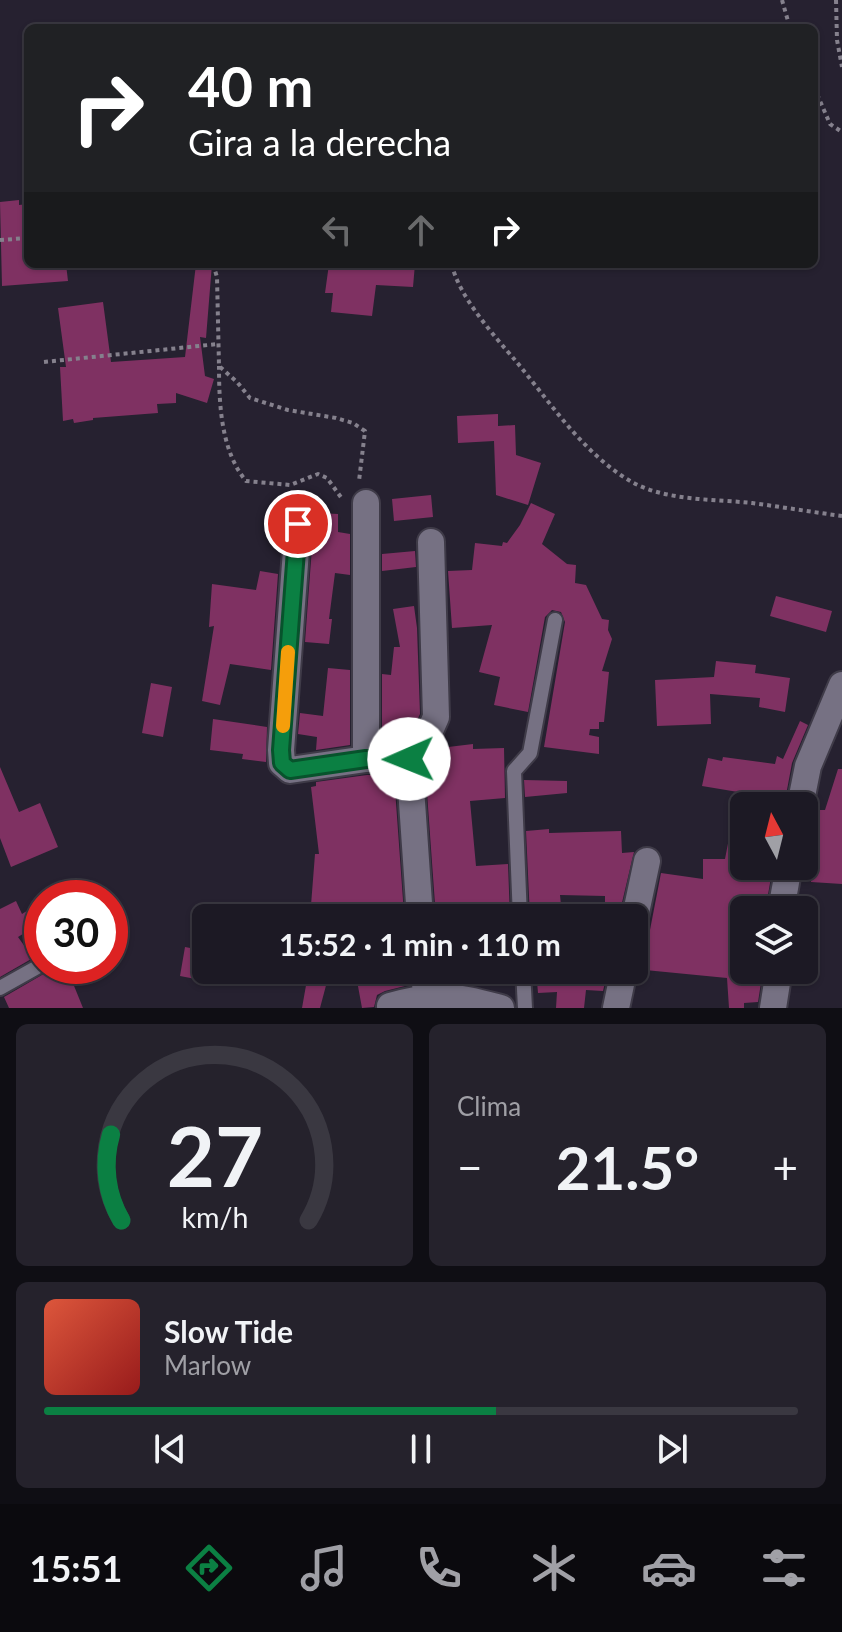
<!DOCTYPE html>
<html lang="es">
<head>
<meta charset="utf-8">
<style>
	:root { --surface:#1c1924; --page:#25222c; --text:#f1f3f6; --muted:#a0a0a6; --line:#3a3841; --accent:#0b8043 }
	body { margin:0; font-family:Lato,sans-serif; background:var(--page); color:var(--text); height:100vh; display:flex; flex-direction:column; font-size:30px; white-space:nowrap }
	* { box-sizing:border-box; margin:0 }
	p { font-size:26px; color:var(--muted) }
	.icon { flex:none; width:44px; height:44px; fill:none; stroke:currentColor; stroke-width:2; stroke-linecap:round; stroke-linejoin:round }
	.map { position:relative; height:1008px; overflow:hidden }
	.drawer { display:flex; flex-direction:column; gap:16px; padding:16px; background:#0f0e14; flex:1 }
	.drawer>* { flex:none }
	.banner { position:absolute; left:24px; top:24px; width:794px; height:244px; border-radius:12px; box-shadow:0 2px 6px #0004,0 0 0 2px var(--line); background:#202124; color:#fff; overflow:hidden }
	.needle { width:52px; rotate:353deg }
	.fabs { position:absolute; left:730px; top:792px; display:grid; gap:16px }
	.fabs a { display:grid; place-items:center; width:88px; height:88px; border-radius:12px; background:var(--surface); box-shadow:0 2px 6px #0004,0 0 0 2px var(--line); font-size:40px }
	.speed { position:absolute; left:24px; top:880px; display:flex; gap:16px; font-size:40px; font-weight:700; text-align:center }
	.speed>* { display:grid; place-content:center; width:104px; height:104px; border-radius:50%; background:var(--surface); box-shadow:0 2px 6px #0004,0 0 0 2px var(--line); line-height:1 }
	.speed .limit { border:12px solid #d22; background:#fff; color:#111 }
	.pin { position:absolute; display:grid; place-items:center; width:68px; height:68px; color:#fff; margin:-34px; border:4px solid #fff; border-radius:50%; box-shadow:0 2px 8px #0007 }
	.me { position:absolute; width:88px; margin:-44px; rotate:269deg; stroke-linejoin:round; filter:drop-shadow(0 0 6px #0008) }
	.turn { display:flex; align-items:center; gap:28px; height:168px; padding:0 32px; font-size:36px }
	.turn .icon { width:104px; height:104px; stroke-width:2.5 }
	.turn b { display:block; font-size:56px; line-height:68px }
	.lanes { display:flex; align-items:center; height:76px; padding:0 32px; background:#0003; justify-content:center; gap:40px; direction:ltr }
	.lanes .off { opacity:.35 }
	.big { font-size:60px; font-weight:700; line-height:1.1 }
	.drawer .tile { flex:1; display:flex; flex-direction:column; justify-content:center; gap:12px; min-width:0; padding:0 28px; border-radius:12px; background:var(--page) }
	.drawer .dial { align-items:center; gap:0 }
	.dial svg { height:208px; overflow:visible; fill:none; stroke:var(--line); stroke-width:7; stroke-linecap:round; text-anchor:middle }
	.dial text { fill:var(--text); stroke:none }
	.song { display:flex; align-items:center; gap:24px }
	.cover { width:96px; height:96px; border-radius:12px; background:linear-gradient(135deg,hsl(10 70% 55%),hsl(0 70% 35%)) }
	.played { height:8px; border-radius:4px; background:linear-gradient(90deg,var(--accent) 60%,var(--line) 60%) }
	.keys { display:flex; justify-content:space-around; direction:ltr }
	.heat { display:flex; justify-content:space-between; align-items:center; font-size:44px; direction:ltr }
	.drawer .tiles { flex:1; display:grid; gap:16px; grid-template-columns:1fr 1fr }
	.tile:last-child { grid-column:span 2 }
	.trip { position:absolute; left:192px; top:904px; width:456px; height:80px; border-radius:12px; background:var(--surface); box-shadow:0 2px 6px #0004,0 0 0 2px var(--line); font-weight:700; line-height:80px; text-align:center }
	.menu { display:flex; height:128px; justify-content:space-around; align-items:center; background:#0b0a0e; color:var(--muted) }
	.menu .icon { width:56px; height:56px }
	.menu .on { color:var(--accent) }
	.menu b { font-size:36px; color:var(--text) }
	.map>svg:first-child { display:block }
</style>
</head>
<body>
<div class="map">
<svg width="842" height="1008" viewBox="0 0 842 1008">
	<rect width="100%" height="100%" fill="#262130"/>
	<path fill="#7f3162" d="M19 200V205L28 204V264H66L68 281 2 286 0 202Z
		M196 264H212L206 338 200 337 205 376 214 379 207 403 176 393V403L157 404 158 413 93 418V420L74 423 73 419 63 421 60 367H66L58 308 103 302 111 362 185 357Z
		M329 264H415L413 287 376 285 372 316 331 312 333 293H325Z
		M498 414V426L515 425 516 455 541 463 528 505 496 495 494 441 458 443 457 416Z
		M431 495 433 517 394 521 392 499Z
		M531 503 555 514 542 544 567 564 576 565 575 583 586 585 602 619 609 620 608 630 612 639 602 671 609 672 604 722H599V729H590L589 735 599 737V754L544 747 565 622 561 612 552 610 545 617 528 712 494 705 500 677 479 672 492 625 452 628 448 571 472 570 475 543 502 546 503 542 507 543 520 525Z
		M318 513 338 514V532L350 534V575L335 573 329 619H332L329 644 305 642 312 547H317Z
		M415 551 416 567 382 571V554Z
		M260 571 278 574 271 670 230 664 220 705 202 701 214 626 209 627 212 584 256 590Z
		M776 596 832 611 826 632 770 616Z
		M414 606 417 628 420 714 411 733 402 743H382V674L391 675 394 647H400L393 609Z
		M716 661 756 665 755 673 790 678 785 712 759 707 760 698 710 694 711 724 657 726 655 680 714 677Z
		M328 668 350 670V745L316 750 317 737 298 734 300 713 323 716Z
		M151 683 172 687 163 737 142 733Z
		M213 719 267 727 266 762 242 759 243 754 210 750Z
		M800 721 808 725 792 763 784 806H736L738 792 702 786 708 758 722 761 723 757 775 764 777 756 783 759Z
		M473 744V749L504 748 505 798 470 801 476 866 508 864 510 918H436L425 765 440 748Z
		M0 767 19 812 40 803 58 847 11 867 0 838Z
		M838 769H842V884L811 882 816 810H825Z
		M367 775H394L404 914 389 915 390 918H310L315 854H319L311 787 316 786V782Z
		M524 780 567 781V793L525 797Z
		M735 807 744 808V866H773L766 906 744 908V970H763L758 1002 744 1003V1008H729L727 978 645 970 649 935 661 873 703 879V859H725Z
		M549 829V833L621 831 622 853 634 852 620 911 605 910V896L560 895 561 905 551 906 552 918H530L526 831Z
		M16 901 22 914 33 907 42 922 18 937 33 958 0 977V909Z
		M185 947 206 951V981L180 976Z
		M66 966 83 1008H9L4 997 47 972Z
		M355 970H408L409 985 385 991 377 995 374 1007 362 1008Z
		M536 970H608L603 991 586 990 584 1008H556L557 992 538 993Z
		M308 974 328 978 320 1008H302Z"/>
	<g fill="none" stroke-linecap="round" stroke-linejoin="round">
		<g stroke="#3f3b48" stroke-width="18">
			<path id="lane" d="M520 918 514 771 530 753 555 620
				M523 970 525 1008
				M0 988 41 965"/>
		</g>
		<g stroke="#3f3b48" stroke-width="30">
			<path id="street" d="M366 503V759
				M298 524 281 750 282 763 290 770 366 759H409L420 918
				M409 759 425 742 436 717 431 542
				M800 806 808 766 842 685
				M781 910 789 866
				M634 922 647 861
				M424 970 426 996
				M390 1006C439 992 453 996 501 1008
				M616 1008 624 970
				M773 1008 779 970"/>
		</g>
		<path stroke="#85818d" stroke-width="4" stroke-dasharray="4 4" stroke-linecap="butt" d="M782 0 790 28
			M836 0 837 40 842 67
			M814 87 830 124 842 132
			M0 240 28 238
			M213 264 217 277 219 366 237 382 250 398 288 410 336 418 353 423 365 431 359 481
			M452 264C457 294 495 337 515 360 550 402 584 455 632 482 666 501 714 499 752 503 782 507 812 512 842 516
			M44 362 218 344
			M219 366C219 404 221 451 246 481L290 485 318 474 327 478 343 500"/>
		<use href="#lane" stroke="#767183" stroke-width="14"/>
		<use href="#street" stroke="#767183" stroke-width="26"/>
	</g>
	<g fill="none" stroke-linecap="round" stroke-linejoin="round">
		<g stroke="#07532c" stroke-width="20">
			<path id="route" d="M298 524 281 750 282 763 290 770 366 759H409"/>
		</g>
		<use href="#route" stroke="#0b8043" stroke-width="14"/>
		<path stroke="#f59e0b" stroke-width="14" d="M283 726 288 652"/>
	</g>
</svg>
<div class="fabs">
<a><svg class="needle" viewBox="-14 -14 28 28"><path d="M0-13l5 13h-10z" fill="#e53935"/><path d="M0 13l5-13h-10z" fill="#a0a0a6"/></svg></a>
<a><svg class="icon" aria-label="layers" viewBox="0 0 24 24"><path d="M12 4l9 5-9 5-9-5zM3 14l9 5 9-5"/></svg></a>
</div>
<div class="speed"><div class="limit">30</div></div>
<div class="pin" style="left:298px;top:524px;background:#d93025"><svg class="icon" aria-label="arrive" viewBox="0 0 24 24"><path d="M6 21V4h12l-3 4 3 4H6"/></svg></div>
<svg class="me" style="left:409px;top:759px" viewBox="-20 -20 40 40"><circle r="19" fill="#fff"/><path d="M0-13L10 11 0 6-10 11z" fill="#0b8043"/></svg>
<div class="trip">15:52 · 1 min · 110 m</div>
<div class="banner">
<div class="turn"><svg class="icon" aria-label="right" viewBox="0 0 24 24"><path d="M7 20v-9h11M14 6l5 5-5 5"/></svg><div><b>40 m</b>Gira a la derecha</div></div>
<div class="lanes"><svg class="icon off" aria-label="left" viewBox="0 0 24 24"><path d="M17 20v-9H6M10 6l-5 5 5 5"/></svg><svg class="icon off" aria-label="ahead" viewBox="0 0 24 24"><path d="M12 20V5M6 11l6-6 6 6"/></svg><svg class="icon" aria-label="right" viewBox="0 0 24 24"><path d="M7 20v-9h11M14 6l5 5-5 5"/></svg></div>
</div>
</div>
<section class="drawer">
<div class="tiles">
<div class="tile dial"><svg viewBox="0 0 100 80">
<path d="M14 69A42 42 0 1 1 86 69"/>
<path d="M14 69A42 42 0 0 1 10 36" stroke="#0b8043"/>
<text x="50" y="56" font-size="32" font-weight="700">27</text>
<text x="50" y="72" font-size="11">km/h</text>
</svg></div>
<div class="tile"><p>Clima</p>
<div class="heat"><a>−</a><b class="big">21.5°</b><a>+</a></div>
</div>
<div class="tile">
<div class="song"><i class="cover"></i><div><b>Slow Tide</b><p>Marlow</p></div></div>
<div class="played"></div>
<div class="keys"><svg class="icon" aria-label="previous" viewBox="0 0 24 24"><path d="M18 5L8 12l10 7zM5 5v14"/></svg><svg class="icon" aria-label="pause" viewBox="0 0 24 24"><path d="M8 5v14M16 5v14"/></svg><svg class="icon" aria-label="next" viewBox="0 0 24 24"><path d="M6 5l10 7-10 7zM19 5v14"/></svg></div>
</div>
</div>
</section>
<nav class="menu">
<b>15:51</b>
<svg class="icon on" aria-label="directions" viewBox="0 0 24 24"><path d="M12 3l9 9-9 9-9-9zM9 14v-3h6M13 9l2 2-2 2"/></svg>
<svg class="icon" aria-label="music" viewBox="0 0 24 24"><path d="M9 18V5l10-2v13"/><circle cx="6" cy="18" r="3"/><circle cx="16" cy="16" r="3"/></svg>
<svg class="icon" aria-label="phone" viewBox="0 0 24 24"><path d="M5 4h4l2 5-3 2q2 4 5 5l2-3 5 2v4C11 20 4 13 5 4z"/></svg>
<svg class="icon" aria-label="climate" viewBox="0 0 24 24"><path d="M12 3v18M4 7l16 10M4 17L20 7"/></svg>
<svg class="icon" aria-label="car" viewBox="0 0 24 24"><path d="M5 17H2v-5l4-1 3-4h7l3 4 3 1v5h-3M9 17h6M6 11h13"/><circle cx="7" cy="17" r="2"/><circle cx="17" cy="17" r="2"/></svg>
<svg class="icon" aria-label="filters" viewBox="0 0 24 24"><path d="M4 7h16M4 17h16"/><circle cx="9" cy="7" r="2"/><circle cx="15" cy="17" r="2"/></svg>
</nav>
</body>
</html>
